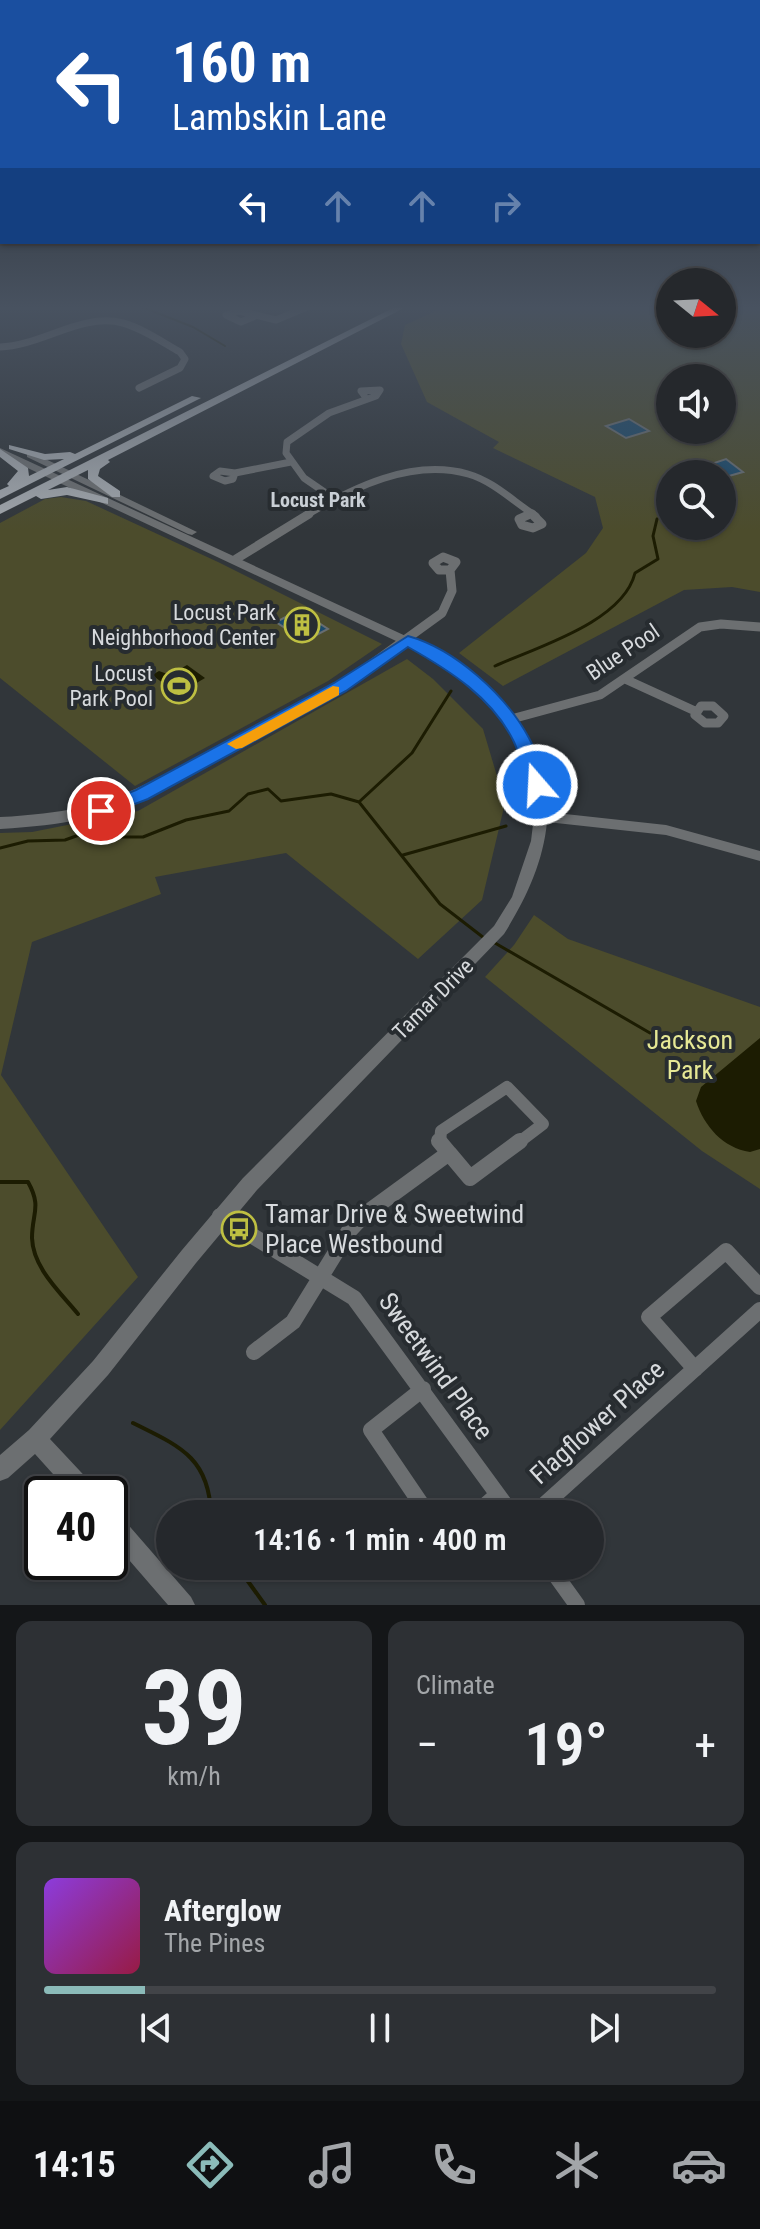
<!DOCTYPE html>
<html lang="en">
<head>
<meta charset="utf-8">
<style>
	:root { --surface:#25282c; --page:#2d3034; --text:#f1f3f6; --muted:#a3a6a9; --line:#424448; --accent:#8bbbb9 }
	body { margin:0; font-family:"Roboto Condensed",sans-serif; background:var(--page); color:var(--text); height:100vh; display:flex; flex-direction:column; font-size:30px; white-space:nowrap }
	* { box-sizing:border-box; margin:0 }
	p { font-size:26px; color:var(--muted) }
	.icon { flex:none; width:44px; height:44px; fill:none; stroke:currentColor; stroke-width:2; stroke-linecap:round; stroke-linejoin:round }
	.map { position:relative; height:1605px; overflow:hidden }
	.drawer { display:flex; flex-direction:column; gap:16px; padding:16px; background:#141618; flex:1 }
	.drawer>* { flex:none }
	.guide { position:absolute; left:0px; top:0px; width:760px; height:244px; box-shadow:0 2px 6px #0004,0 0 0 2px var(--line); background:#1a4fa0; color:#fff; overflow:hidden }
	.needle { width:52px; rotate:108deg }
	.tools { position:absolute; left:656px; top:268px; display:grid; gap:16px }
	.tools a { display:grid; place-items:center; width:80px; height:80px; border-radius:50%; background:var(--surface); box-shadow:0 2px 6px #0004,0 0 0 2px var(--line); font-size:40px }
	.speed { position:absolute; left:24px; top:1476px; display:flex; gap:16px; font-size:40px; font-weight:700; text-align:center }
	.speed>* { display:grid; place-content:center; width:104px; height:104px; border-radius:50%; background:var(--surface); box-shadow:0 2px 6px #0004,0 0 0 2px var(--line); line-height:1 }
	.speed .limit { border:4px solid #111; border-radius:12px; background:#fff; color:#111 }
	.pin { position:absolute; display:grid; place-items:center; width:68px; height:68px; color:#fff; margin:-34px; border:4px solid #fff; border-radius:50%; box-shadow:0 2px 8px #0007 }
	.me { position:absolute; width:88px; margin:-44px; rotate:341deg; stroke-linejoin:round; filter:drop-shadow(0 0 6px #0008) }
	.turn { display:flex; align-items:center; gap:28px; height:168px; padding:0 40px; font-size:36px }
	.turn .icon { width:104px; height:104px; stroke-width:2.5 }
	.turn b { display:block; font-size:56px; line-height:68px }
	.lanes { display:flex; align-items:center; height:76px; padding:0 40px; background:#0003; justify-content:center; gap:40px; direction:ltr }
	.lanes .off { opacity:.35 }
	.big { font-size:60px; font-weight:600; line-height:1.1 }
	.drawer .widget { flex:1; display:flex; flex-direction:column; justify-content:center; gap:12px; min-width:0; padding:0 28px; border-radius:16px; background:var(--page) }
	.drawer .dial { align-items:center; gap:0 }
	.dial b { font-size:104px; line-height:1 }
	.song { display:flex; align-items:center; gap:24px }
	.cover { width:96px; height:96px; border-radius:12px; background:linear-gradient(135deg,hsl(270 70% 55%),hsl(340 70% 35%)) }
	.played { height:8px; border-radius:4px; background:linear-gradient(90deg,var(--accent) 15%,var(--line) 15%) }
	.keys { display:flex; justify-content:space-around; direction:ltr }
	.heat { display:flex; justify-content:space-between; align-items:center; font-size:44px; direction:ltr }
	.drawer .tiles { flex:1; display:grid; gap:16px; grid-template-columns:1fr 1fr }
	.widget:last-child { grid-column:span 2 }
	.trip { position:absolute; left:156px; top:1500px; width:448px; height:80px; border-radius:40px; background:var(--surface); box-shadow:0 2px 6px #0004,0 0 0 2px var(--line); font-weight:600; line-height:80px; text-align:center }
	.tabs { display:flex; height:128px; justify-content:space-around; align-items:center; background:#0f1012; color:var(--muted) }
	.tabs .icon { width:56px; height:56px }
	.tabs .current { color:var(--accent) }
	.tabs b { font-size:36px; color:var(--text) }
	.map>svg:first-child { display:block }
</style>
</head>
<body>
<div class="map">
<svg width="760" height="1605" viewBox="0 0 760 1605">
	<rect width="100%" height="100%" fill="#31363a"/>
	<path fill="#4c4c2c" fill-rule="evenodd" d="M445 307H670V334H722V307H760V592L732 587 684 590 503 686 459 653 586 553 603 528 595 497 493 448 499 442 427 402 401 344 405 325ZM670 378H722V430H670ZM670 474H722V526H670Z
		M61 497 86 501 218 562 382 644 328 681 135 786 0 678V523L45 499Z
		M407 659 433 679 483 729 505 803 482 900 418 959 286 853 155 877 161 894 32 942 1 1075 138 1277 0 1430V833L32 832 138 811Z
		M534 915 568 939 760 1007V1189L702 1151 485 977 514 945Z"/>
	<path fill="#1c1c02" d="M187 665 205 678 178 694 152 675 159 671 170 675Z
		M760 1038V1149L750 1152C723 1148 704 1126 696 1101L701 1087Z"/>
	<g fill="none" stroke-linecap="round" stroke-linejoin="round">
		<path stroke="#1c1c02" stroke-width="2" d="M142 307 193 327 225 346"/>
		<path stroke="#1c1c02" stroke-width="3" d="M495 666C537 647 623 622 635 573L658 559 653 536 657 519
			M359 802 412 753 451 691
			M0 848 28 841 65 840 93 830 112 837H143L186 820 229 811 248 794 268 789 281 801 331 794 359 802 440 904 484 938
			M403 855 506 826
			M495 943 650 1033"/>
		<path stroke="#1c1c02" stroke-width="4" d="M0 1182H28C42 1207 32 1213 32 1238 33 1268 60 1292 78 1314
			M133 1423C179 1446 209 1457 211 1514
			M237 1566 265 1605"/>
	</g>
	<path fill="#1b4a6b" stroke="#676d71" stroke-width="2" d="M629 419 649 431 626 438 606 426Z
		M726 459 743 472 722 478V474H702L701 471 715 467 711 464Z
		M299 610 328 629 305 641 276 622Z"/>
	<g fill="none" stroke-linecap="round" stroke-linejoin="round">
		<path stroke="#6c6f71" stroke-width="7" d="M255 316 241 322 226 315 239 311 276 320 307 307
			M0 347C41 346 82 312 123 323 144 329 162 342 180 352L185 359 180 368 139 388
			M220 471 235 473 233 479 225 481 213 476Z
			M235 473 291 462
			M333 498 304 478 286 453 287 442 329 413 376 396 380 390 361 391 364 395
			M305 516C352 488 412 458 468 474 493 481 514 502 536 516"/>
		<path stroke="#6c6f71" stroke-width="9" d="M528 515 519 519 522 525 533 528 542 524 532 514
			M443 557 456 562 450 570H439L433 563Z
			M236 559 309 514
			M625 679 695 711
			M701 706H713L724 716 718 723H705L695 715Z
			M508 720 600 695 700 627 721 624 760 627
			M151 788 340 687 442 613 452 591 450 570"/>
		<path stroke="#6c6f71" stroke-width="12" d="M0 823C57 820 104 813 155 786
			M440 1143 441 1131 507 1087 543 1124 518 1143"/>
		<path stroke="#6c6f71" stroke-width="16" d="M439 1141 449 1153
			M449 1153 470 1178 520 1141
			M220 1216 354 1298 512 1514
			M254 1352 293 1322 349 1231 364 1215 449 1153
			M695 1369 649 1317 726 1251 760 1287
			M423 1389 371 1430 428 1514
			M475 1514 497 1495
			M534 1514 760 1310
			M549 1566 577 1605"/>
		<path fill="#6c6f71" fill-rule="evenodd" d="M0 448 436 650 480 680 498 697 526 736 536 757 547 812 666 825 760 851V861L666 835 547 822C543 863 526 899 504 934L257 1190 196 1263 108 1375 50 1439 94 1486 97 1494H71L35 1454 8 1478 0 1481V1455L29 1430 93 1361 182 1250 243 1178 494 926 512 897 531 841 534 816 522 757 515 740 488 703 472 686 428 656 0 455Z
			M27 453H33L197 532 192 535 188 534 27 457Z
			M110 1510 118 1513 191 1597 195 1605H168L110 1538Z"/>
		<path fill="#a2a7ac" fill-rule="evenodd" d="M395 307H406L108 460 110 462 100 469 98 476 120 491V497H112L88 479V470L48 490 67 487 108 498V504L67 495 41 499 36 496 0 514V505Z
			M192 396 201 398 0 499V490L9 486 7 484 18 471 0 457V449L28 468 29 476 64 459 44 460 9 449V445L45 454 70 452 75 454Z"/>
	</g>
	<linearGradient id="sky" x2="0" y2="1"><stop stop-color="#1b1e20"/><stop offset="0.58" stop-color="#485260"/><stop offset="1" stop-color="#485260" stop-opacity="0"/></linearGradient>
	<rect width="760" height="531" fill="url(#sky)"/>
	<path fill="#1a73e8" stroke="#114b97" stroke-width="2" d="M408 636C455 649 506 695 529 738 537 752 541 769 546 785L544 789H531C523 774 521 757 514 742 493 698 449 670 408 647L346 691 148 799 101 817 92 811 95 806 136 790 334 683Z"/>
	<path fill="#f59e0b" d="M333 686 339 687V695L242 748 236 749 227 744Z"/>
	<defs>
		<g id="building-ring" transform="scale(1.8)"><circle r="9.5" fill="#272c30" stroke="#bebf42" stroke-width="1.5"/><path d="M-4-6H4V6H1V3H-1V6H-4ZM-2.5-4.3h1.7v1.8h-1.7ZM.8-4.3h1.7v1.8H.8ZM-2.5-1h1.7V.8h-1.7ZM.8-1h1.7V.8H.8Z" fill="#bebf42"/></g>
		<g id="stadium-ring" transform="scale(1.8)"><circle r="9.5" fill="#272c30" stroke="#bebf42" stroke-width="1.5"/><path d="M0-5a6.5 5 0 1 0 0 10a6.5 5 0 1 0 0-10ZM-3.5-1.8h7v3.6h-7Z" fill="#bebf42"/></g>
		<g id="bus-ring" transform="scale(1.8)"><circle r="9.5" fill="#272c30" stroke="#bebf42" stroke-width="1.5"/><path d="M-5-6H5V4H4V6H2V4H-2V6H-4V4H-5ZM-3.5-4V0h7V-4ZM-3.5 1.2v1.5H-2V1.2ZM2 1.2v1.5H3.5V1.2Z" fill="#bebf42"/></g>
	</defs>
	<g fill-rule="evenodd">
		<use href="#building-ring" x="302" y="625"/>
		<use href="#stadium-ring" x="179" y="686"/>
		<use href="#bus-ring" x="239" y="1229"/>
	</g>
	<g text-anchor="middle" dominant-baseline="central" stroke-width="8" stroke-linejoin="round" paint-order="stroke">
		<g font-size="20" font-weight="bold" fill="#c9cfd5" stroke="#272c30">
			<text x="318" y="500">Locust Park</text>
		</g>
		<g font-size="22" fill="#d7dadd" stroke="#272c30" text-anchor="end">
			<text x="276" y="612">Locust Park<tspan x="276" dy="25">Neighborhood Center</tspan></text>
			<text x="153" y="673">Locust<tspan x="153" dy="25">Park Pool</tspan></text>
		</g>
		<g font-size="22" fill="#d7dadd" stroke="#272c30">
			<text transform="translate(623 652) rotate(-34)">Blue Pool</text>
			<text transform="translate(433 999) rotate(-45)">Tamar Drive</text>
		</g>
		<g font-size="26" fill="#e6e895" stroke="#272c30">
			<text x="690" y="1040">Jackson<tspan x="690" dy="30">Park</tspan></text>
		</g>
		<g font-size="26" fill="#d7dadd" stroke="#272c30" text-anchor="start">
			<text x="265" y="1214">Tamar Drive &amp; Sweetwind<tspan x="265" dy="30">Place Westbound</tspan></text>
		</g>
		<g font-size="26" fill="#d7dadd" stroke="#272c30">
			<text transform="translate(436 1366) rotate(54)">Sweetwind Place</text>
			<text transform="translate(597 1422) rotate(-42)">Flagflower Place</text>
		</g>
	</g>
</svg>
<div class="tools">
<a><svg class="needle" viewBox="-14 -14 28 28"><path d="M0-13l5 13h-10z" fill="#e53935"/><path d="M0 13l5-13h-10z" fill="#a3a6a9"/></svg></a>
<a><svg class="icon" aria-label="sound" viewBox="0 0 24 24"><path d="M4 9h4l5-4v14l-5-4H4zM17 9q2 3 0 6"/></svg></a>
<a><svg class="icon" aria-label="search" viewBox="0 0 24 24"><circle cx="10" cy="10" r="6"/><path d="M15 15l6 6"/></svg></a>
</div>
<div class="speed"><div class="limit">40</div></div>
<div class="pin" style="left:101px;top:811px;background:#d93025"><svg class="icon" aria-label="arrive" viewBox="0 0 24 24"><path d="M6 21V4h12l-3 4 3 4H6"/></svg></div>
<svg class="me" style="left:537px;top:785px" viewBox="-20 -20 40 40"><circle r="17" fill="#1a73e8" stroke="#fff" stroke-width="3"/><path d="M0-11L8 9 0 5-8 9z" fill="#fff"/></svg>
<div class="trip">14:16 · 1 min · 400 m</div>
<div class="guide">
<div class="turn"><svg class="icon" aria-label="left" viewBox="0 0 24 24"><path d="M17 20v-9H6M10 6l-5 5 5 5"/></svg><div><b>160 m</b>Lambskin Lane</div></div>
<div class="lanes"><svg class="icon" aria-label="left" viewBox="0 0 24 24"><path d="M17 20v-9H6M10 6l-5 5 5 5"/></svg><svg class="icon off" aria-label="ahead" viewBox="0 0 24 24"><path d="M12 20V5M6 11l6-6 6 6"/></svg><svg class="icon off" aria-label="ahead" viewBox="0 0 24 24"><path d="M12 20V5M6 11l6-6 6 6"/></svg><svg class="icon off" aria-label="right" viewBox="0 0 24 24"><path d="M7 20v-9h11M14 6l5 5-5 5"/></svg></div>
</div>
</div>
<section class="drawer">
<div class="tiles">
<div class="widget dial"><b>39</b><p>km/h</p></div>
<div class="widget"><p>Climate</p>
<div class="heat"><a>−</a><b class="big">19°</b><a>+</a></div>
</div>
<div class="widget">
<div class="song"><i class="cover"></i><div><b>Afterglow</b><p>The Pines</p></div></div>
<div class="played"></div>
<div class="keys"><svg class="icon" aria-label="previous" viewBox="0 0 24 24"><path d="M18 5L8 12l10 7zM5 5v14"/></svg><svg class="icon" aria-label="pause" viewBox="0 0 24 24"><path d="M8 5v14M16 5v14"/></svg><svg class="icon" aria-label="next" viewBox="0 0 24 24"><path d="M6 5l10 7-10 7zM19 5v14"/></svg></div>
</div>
</div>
</section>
<nav class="tabs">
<b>14:15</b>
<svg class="icon current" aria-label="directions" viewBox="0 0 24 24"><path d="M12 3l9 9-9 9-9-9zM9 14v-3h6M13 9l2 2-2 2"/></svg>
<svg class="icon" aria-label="music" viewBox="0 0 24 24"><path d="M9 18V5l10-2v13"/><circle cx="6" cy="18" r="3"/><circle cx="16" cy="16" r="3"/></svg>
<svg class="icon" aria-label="phone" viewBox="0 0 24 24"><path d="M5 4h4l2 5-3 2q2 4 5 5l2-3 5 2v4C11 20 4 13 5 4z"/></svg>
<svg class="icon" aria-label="climate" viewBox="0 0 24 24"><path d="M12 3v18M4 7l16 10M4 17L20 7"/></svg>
<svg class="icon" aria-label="car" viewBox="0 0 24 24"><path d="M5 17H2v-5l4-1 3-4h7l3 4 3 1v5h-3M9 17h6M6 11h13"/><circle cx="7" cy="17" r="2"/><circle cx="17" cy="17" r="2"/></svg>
</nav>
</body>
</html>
